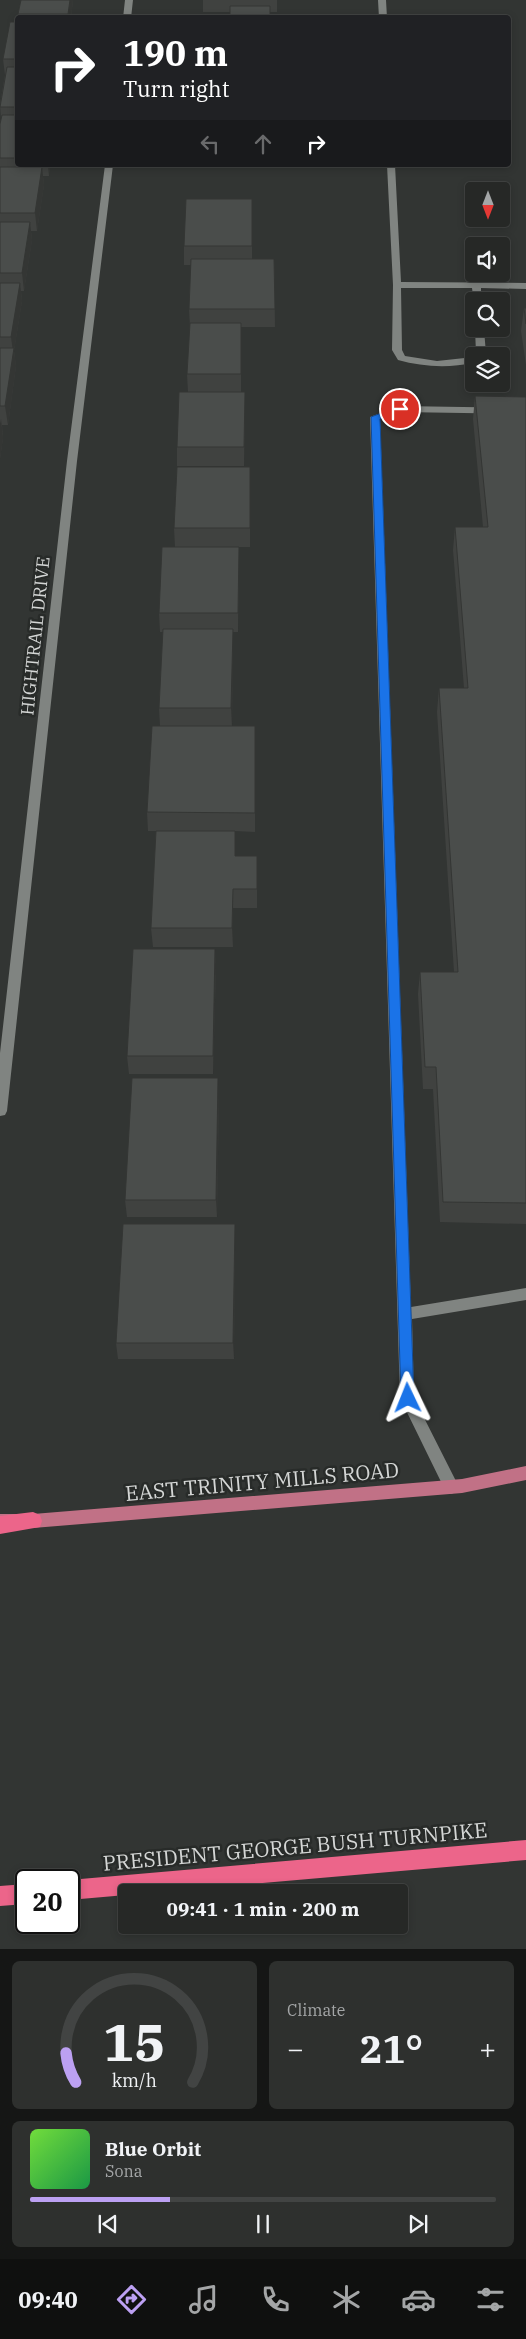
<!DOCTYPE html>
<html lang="en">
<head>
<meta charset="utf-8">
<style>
	:root { --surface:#262826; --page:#2e302e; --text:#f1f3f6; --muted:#a4a6a7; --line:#424443; --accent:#bca0f2 }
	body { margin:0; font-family:"IBM Plex Serif",serif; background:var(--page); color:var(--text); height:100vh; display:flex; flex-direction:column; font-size:19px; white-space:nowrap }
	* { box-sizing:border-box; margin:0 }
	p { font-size:16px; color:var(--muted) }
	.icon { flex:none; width:28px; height:28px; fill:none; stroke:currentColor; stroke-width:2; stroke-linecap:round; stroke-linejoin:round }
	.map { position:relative; height:1949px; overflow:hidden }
	.panel { display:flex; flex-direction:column; gap:12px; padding:12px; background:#151615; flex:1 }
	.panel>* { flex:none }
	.guide { position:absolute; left:15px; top:15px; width:496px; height:152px; border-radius:5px; box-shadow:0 2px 8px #0003,0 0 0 1px var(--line); background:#202124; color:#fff; overflow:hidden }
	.needle { width:32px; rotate:180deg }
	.fabs { position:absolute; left:465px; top:182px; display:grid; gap:10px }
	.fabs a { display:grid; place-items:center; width:45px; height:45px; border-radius:5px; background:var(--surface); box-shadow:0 2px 8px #0003,0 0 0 1px var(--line); font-size:25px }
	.speed { position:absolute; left:15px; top:1869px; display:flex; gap:10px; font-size:25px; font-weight:700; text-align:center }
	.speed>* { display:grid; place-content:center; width:65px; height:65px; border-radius:50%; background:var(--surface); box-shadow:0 2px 8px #0003,0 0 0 1px var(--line); line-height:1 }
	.speed .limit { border:2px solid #111; border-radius:8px; background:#fff; color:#111 }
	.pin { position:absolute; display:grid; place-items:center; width:42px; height:42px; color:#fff; margin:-21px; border:2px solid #fff; border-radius:50%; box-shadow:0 1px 5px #0007 }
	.me { position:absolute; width:55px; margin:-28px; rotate:358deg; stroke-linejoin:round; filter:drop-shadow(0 0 4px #0008) }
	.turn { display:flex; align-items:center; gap:18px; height:105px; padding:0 25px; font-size:22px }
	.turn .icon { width:65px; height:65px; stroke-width:2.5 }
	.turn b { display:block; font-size:35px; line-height:42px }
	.lanes { display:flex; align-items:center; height:48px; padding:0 25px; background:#0003; justify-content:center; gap:25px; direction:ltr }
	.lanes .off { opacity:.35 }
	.big { font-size:38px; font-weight:800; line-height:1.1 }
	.panel .card { flex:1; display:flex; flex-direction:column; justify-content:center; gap:8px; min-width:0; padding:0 18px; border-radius:8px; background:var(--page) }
	.panel .dial { align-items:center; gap:0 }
	.dial svg { height:130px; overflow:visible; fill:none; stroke:var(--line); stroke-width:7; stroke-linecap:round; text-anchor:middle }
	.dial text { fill:var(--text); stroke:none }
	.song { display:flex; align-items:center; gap:15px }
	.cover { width:60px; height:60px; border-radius:8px; background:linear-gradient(135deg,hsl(100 70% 55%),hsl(140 70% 35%)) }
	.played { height:5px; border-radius:2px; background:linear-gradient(90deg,var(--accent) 30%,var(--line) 30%) }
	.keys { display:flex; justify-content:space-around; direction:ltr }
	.heat { display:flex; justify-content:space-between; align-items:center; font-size:28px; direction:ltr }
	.panel .tiles { flex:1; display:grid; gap:12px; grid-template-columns:1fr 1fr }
	.card:last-child { grid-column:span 2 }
	.trip { position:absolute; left:118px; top:1884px; width:290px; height:50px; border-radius:5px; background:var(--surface); box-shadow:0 2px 8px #0003,0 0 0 1px var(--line); font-weight:800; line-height:50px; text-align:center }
	.tab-bar { display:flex; height:80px; justify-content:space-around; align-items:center; background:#0f100f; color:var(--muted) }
	.tab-bar .icon { width:35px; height:35px }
	.tab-bar .active { color:var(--accent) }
	.tab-bar b { font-size:22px; color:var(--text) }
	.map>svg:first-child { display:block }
</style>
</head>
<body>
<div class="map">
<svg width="526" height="1949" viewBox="0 0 526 1949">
	<rect width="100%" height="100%" fill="#323533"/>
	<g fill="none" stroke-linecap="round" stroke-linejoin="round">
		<path fill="#808481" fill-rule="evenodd" d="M125 0H133L131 18H123Z
			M378 0H386L387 18H379Z
			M105 165H113L77 461 7 1111 5 1115 0 1116V1053L67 461Z
			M387 165H395L401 282 526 283V289L481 288V301L474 303 472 288H401L402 350 405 356 437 361 474 357V363C448 368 423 367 398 360L392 350 393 285Z
			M475 329H484L486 354 484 356H474L476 353Z
			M400 406 526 408V414L401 412 380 419 411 1307 526 1288V1300L412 1319 414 1398 459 1487 456 1492 451 1494 446 1492 400 1398 370 417Z"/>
		<path fill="#c17186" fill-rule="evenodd" d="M526 1466V1480L462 1493 33 1528H0V1514H33L462 1479Z"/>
		<path fill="#ec658a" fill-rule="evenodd" d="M33 1512 40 1515 42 1521 40 1527 0 1534V1516Z
			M526 1840V1860L160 1892H126V1895L69 1900V1880Z
			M26 1884V1904L0 1906V1886Z"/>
	</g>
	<path fill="#404240" d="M21 0H73L71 18H19L18 14Z
		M203 0H277V12H203Z
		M18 22V165H50L49 176H43L44 185 37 231H31L32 240 24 291H21L22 301 14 351 16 366 8 425H2L3 438 0 459V124L1 119 0 104 5 75 3 59Z
		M252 199V259H274L275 327H241V392H245L244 466H177V447L188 392 187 374 190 327 189 309 191 265H184V246Z
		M524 308H526V365L521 331Z
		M475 396 526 397V1224L440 1222 433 1089H423L418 994 420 972H454L437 712 439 688H464L453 550 455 527H483L473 419Z
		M250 467V547H175L174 528Z
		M239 547 238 632H233L232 726H255V832L235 831V856H257V908H233V947H153L151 928 156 831H148L147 812 160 726 159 708 163 632H160L159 613Z
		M215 949 216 967 213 1074H129L127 1056Z
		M219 1096 217 1217H127L125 1200Z
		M235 1224 234 1359H118L116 1343Z"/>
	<path fill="#343634" d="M70 0H73L71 18H68Z
		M48 165H50L49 176Z
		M42 167 44 185 37 231 35 213Z
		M30 222 32 240 24 291 22 273Z
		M20 283 22 301 14 351 16 366 8 425 5 406 13 352 11 337Z
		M1 419 3 438 0 459V424Z
		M239 547V566L238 632V613Z
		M233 629V648L232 727 231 708Z
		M233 889V947L232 928Z
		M215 949 216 967 213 1074V1056Z
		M218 1078 219 1096 217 1217 216 1200Z
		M235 1224V1240L234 1359 233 1343Z"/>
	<path fill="#4a4d4b" stroke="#343634" d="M21 0H70L68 14H18Z
		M230 6H270V18H230Z
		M10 22H18V59H3Z
		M7 67H18V107H0Z
		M2 115H18V158H0V124Z
		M0 167H42L35 213H0Z
		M186 199H252V246H184Z
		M0 222H30L22 273H0Z
		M191 259H274L275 309H189Z
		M0 283H20L11 337H0Z
		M524 308H526V324Z
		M190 323H241V374H187Z
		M0 348H14L5 406H0Z
		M179 392H245L244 447H177Z
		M475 396 526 397V1203L443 1202 436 1067H425L420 972H458L439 688H468L455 527H488Z
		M177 467H250V528H174Z
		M162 547H239L238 613H159Z
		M163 629H233L231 708H159Z
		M152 726H255V813L147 812Z
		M156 831H235V856H257V889H233L232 928H151Z
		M133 949H215L213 1056H127Z
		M132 1078H218L216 1200H125Z
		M123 1224H235L233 1343H116Z"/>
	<path fill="#1a73e8" stroke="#114b97" d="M397 407 404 409 380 419 414 1398 412 1403 408 1404 403 1403 401 1398 371 417Z"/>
	<g text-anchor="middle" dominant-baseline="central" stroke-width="5" stroke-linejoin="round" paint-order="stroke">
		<g font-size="18" fill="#d4d6d5" stroke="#282b29">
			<text transform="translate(35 636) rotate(-84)">HIGHTRAIL DRIVE</text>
		</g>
		<g font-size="21" fill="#d4d6d5" stroke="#282b29">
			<text transform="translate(262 1481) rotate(-5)">EAST TRINITY MILLS ROAD</text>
			<text transform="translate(295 1846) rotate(-5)">PRESIDENT GEORGE BUSH TURNPIKE</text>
		</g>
	</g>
</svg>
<div class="fabs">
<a><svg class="needle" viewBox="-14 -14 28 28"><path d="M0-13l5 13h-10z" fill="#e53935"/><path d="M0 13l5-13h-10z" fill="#a4a6a7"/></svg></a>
<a><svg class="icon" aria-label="sound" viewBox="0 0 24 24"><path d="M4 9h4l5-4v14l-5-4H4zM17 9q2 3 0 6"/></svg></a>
<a><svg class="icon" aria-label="search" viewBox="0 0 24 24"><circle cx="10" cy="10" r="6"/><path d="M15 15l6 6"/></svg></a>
<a><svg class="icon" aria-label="layers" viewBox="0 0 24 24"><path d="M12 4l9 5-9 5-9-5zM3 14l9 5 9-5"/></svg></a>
</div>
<div class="speed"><div class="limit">20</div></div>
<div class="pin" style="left:400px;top:409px;background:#d93025"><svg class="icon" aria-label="arrive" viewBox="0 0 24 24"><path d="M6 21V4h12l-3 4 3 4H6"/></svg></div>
<svg class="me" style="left:408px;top:1398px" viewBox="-20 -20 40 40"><path d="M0-17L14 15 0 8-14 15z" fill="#1a73e8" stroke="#fff" stroke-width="4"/></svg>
<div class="trip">09:41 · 1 min · 200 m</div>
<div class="guide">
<div class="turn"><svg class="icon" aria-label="right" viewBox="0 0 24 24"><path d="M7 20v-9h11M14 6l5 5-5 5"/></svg><div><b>190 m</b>Turn right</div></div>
<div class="lanes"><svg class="icon off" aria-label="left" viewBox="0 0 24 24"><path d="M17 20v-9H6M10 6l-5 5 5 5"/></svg><svg class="icon off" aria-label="ahead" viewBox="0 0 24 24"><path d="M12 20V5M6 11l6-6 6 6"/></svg><svg class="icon" aria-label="right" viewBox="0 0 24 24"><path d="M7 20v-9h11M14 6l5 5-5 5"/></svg></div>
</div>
</div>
<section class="panel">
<div class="tiles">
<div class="card dial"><svg viewBox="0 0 100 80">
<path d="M14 69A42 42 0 1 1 86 69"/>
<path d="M14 69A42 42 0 0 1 8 51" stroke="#bca0f2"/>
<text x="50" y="56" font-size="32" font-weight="700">15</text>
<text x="50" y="72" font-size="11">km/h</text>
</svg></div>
<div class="card"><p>Climate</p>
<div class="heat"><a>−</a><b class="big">21°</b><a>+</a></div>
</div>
<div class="card">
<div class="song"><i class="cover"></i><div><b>Blue Orbit</b><p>Sona</p></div></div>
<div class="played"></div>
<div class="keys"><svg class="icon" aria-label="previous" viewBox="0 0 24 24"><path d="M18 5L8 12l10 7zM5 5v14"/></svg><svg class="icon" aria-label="pause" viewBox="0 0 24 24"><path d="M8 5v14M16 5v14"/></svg><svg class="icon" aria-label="next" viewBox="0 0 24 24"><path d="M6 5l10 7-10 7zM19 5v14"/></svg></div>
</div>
</div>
</section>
<nav class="tab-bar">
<b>09:40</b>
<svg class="icon active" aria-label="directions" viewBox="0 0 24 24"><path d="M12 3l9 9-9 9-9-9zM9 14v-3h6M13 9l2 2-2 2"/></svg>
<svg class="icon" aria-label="music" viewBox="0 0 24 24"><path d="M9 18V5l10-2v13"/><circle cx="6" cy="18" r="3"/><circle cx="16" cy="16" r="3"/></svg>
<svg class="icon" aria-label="phone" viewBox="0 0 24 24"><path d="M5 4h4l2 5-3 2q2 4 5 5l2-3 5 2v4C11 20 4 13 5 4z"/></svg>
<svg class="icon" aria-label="climate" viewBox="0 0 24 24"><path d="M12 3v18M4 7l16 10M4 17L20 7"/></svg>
<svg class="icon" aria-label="car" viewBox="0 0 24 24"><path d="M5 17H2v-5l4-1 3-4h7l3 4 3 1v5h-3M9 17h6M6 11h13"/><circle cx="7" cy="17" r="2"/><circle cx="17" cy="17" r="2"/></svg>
<svg class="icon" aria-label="filters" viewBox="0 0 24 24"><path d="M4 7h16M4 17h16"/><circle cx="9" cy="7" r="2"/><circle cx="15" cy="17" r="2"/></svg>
</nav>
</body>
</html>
